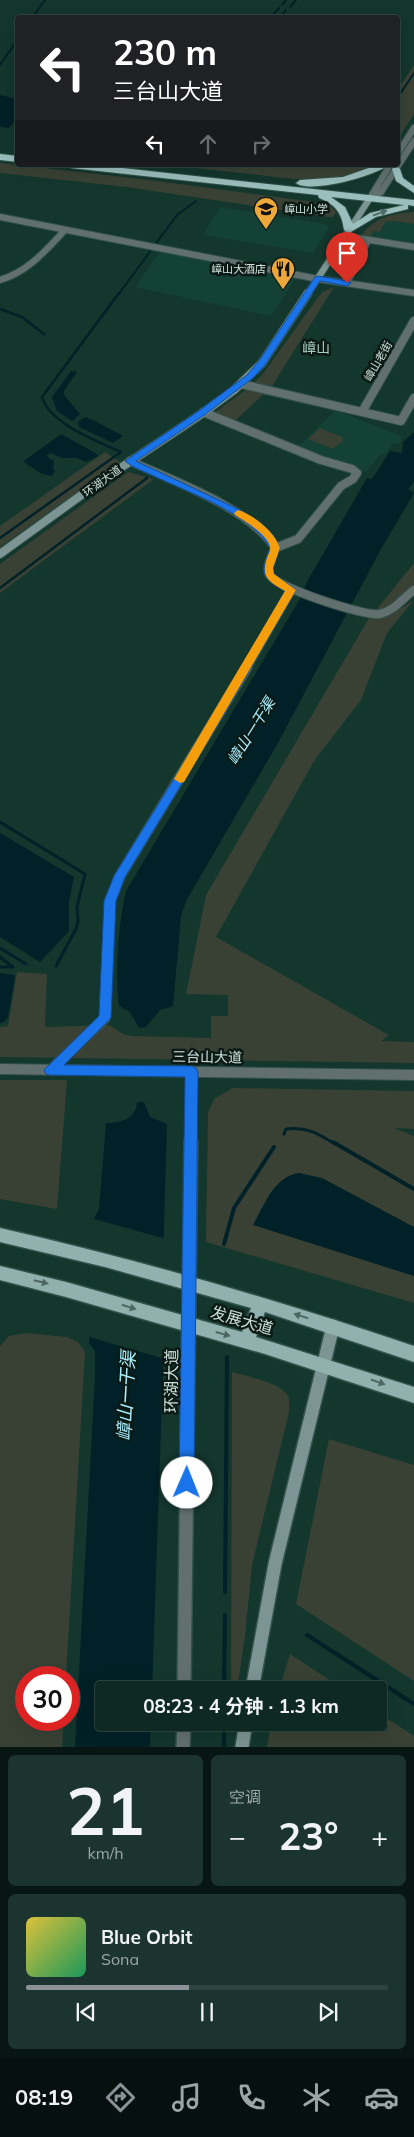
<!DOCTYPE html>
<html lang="zh">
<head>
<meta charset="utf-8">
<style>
	:root { --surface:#0e2822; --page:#1c342f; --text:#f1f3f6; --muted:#9ba6a5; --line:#2e4440; --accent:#8c9099 }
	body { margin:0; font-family:Mulish,"Noto Sans SC",sans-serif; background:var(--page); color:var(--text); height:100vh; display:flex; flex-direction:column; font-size:19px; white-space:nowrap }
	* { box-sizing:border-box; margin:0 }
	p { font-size:16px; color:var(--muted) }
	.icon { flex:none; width:28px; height:28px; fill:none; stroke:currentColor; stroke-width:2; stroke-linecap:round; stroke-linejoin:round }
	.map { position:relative; height:1747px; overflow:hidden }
	.side { display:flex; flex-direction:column; gap:8px; padding:8px; background:#081613; flex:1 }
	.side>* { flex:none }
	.top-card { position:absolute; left:15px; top:15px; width:385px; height:152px; border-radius:5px; box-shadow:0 5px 20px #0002,0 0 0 1px var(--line); background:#202124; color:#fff; overflow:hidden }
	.speed { position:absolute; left:15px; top:1666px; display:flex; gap:10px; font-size:25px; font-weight:700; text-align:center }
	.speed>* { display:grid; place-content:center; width:65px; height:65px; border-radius:50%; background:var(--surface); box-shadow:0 5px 20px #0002,0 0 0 1px var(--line); line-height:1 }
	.speed .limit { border:8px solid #d22; background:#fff; color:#111 }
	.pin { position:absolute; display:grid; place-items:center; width:42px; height:42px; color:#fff; margin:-51px -21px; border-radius:50% 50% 50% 0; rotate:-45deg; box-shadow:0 0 5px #0007 }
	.pin .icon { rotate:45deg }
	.me { position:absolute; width:55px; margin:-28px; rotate:1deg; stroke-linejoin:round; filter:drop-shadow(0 0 4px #0008) }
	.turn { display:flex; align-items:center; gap:18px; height:105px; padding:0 15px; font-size:22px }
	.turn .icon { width:65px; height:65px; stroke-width:2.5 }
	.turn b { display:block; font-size:35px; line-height:42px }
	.lanes { display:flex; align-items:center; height:48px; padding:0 15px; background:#0003; justify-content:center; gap:25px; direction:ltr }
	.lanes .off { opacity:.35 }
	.big { font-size:38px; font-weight:700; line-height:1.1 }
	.side .widget { flex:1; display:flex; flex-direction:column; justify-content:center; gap:8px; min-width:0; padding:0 18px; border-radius:8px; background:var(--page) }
	.side .dial { align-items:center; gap:0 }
	.dial b { font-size:65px; line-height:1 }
	.song { display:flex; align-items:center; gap:15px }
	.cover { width:60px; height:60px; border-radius:8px; background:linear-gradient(135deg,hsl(50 70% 55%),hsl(150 70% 35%)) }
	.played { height:5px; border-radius:2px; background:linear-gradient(90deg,var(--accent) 45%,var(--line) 45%) }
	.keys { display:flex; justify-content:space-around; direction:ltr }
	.heat { display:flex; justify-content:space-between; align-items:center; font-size:28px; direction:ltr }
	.side .tiles { flex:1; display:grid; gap:8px; grid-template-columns:1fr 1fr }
	.widget:last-child { grid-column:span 2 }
	.trip { position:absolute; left:95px; top:1681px; width:292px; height:50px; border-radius:5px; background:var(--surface); box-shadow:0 5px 20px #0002,0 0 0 1px var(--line); font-weight:700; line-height:50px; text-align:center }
	.dock { display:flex; height:80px; justify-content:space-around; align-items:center; background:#06100e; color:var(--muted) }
	.dock .icon { width:35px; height:35px }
	.dock .selected { color:var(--accent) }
	.dock b { font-size:22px; color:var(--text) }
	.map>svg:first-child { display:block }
</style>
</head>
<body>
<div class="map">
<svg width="414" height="1747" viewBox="0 0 414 1747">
	<rect width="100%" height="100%" fill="#13362d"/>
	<path fill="#134135" d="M220 207 330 225 313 253 203 235Z
		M393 221 414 224V245L370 238 373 231 380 232 384 222Z
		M160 252 296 278 271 316 135 287Z
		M336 410 403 437 402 439 399 444 395 443 391 446 385 455 381 454 366 472 298 446Z"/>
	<path fill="#394134" d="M414 65V114L398 139V89Z
		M0 163 150 180 314 202 332 207 336 212 333 217H328L126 187 0 173Z
		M169 165H271L287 167 292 165H371C335 188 289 178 250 174 223 171 196 168 169 165Z
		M414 212V224L393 221 385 222 380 232 373 231 370 238 361 236C373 218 393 213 414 212Z
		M334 287 272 386 252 384 262 375 322 292Z
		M247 389 266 392 236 420 319 454 316 456 214 413Z
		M320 428 342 437 344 440 333 449 308 439Z
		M105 452 120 462 0 547V526Z
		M128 472 154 479 0 593V564Z
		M414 563V586C401 593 391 610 376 610Z
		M414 600 387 633 361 700 314 761 216 937 389 1035 381 1041 414 1042V1063L0 1057V1027L8 1026 17 972 47 974 45 1027 109 1025 123 1034 132 1036 211 1038V1016H228V995L186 994 206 895 369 618 387 617Z
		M0 1080H67L57 1209 0 1199Z
		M233 1088 414 1091V1129L394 1128 414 1136V1303L206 1242 208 1112 215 1098Z
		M26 1333 67 1337 78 1342 85 1352 66 1677 26 1678V1720H64L62 1747H0V1346L9 1336Z
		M232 1372C246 1376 282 1383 288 1396 290 1401 289 1407 289 1412L252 1565 245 1636 237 1690H231Z
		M329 1439 414 1465V1681L296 1604Z
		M290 1654 345 1690H279Z
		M379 1713 414 1736V1747H267L271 1723 379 1722Z"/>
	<path fill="#002127" d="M0 95 17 99V119L9 128 0 127Z
		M71 371 77 372 64 391V395L80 414 72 421 57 411 52 397Z
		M85 417 93 420 123 436 113 443 79 427 78 422Z
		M414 432V482L408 489 414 493 381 549 279 741 186 901 181 916 173 1006 160 1010 146 1027 139 1028 130 1012 119 1006C115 969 118 928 126 891L301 597 308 580 367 478 372 479 390 451 402 453 403 442Z
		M61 434 97 454 98 456 86 462 77 458H62L50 453 46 456 54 461 53 469 55 471 52 476 42 474 25 463 24 461Z
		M0 833 74 877 69 901V931L40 962 0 937Z
		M0 973 14 975 15 978 8 1017 4 1022 0 1023Z
		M137 1102H144L150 1117 167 1124 164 1223 163 1370 152 1690H104V1722L151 1723 150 1747H75L95 1377V1351L89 1343 94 1218 99 1210 106 1123C121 1123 136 1119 137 1102Z
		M299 1173 322 1178 414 1227V1276L253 1225C264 1206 274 1176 299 1173Z"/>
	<path fill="#13362d" d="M91 1218 166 1239 165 1359 86 1336Z"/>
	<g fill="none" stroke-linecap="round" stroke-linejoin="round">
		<path stroke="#002127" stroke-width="2" d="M282 5 286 0
			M290 7 296 0
			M32 18 45 0
			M270 18 279 8
			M280 18 286 10
			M0 65 18 39
			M398 97 414 73
			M279 167 285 165
			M118 295 177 215 196 201"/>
		<path stroke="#002127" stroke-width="2.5" d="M0 309 22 317 44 334
			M0 538 121 452C97 441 50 424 42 397L119 293
			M0 588 147 478"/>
		<path stroke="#002127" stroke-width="3" d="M0 822 85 874 77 907 78 922 76 929 56 966
			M0 948 26 964
			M0 957 13 967H0
			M284 1134 286 1129C306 1126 319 1134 335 1144"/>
		<path stroke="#002127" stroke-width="4" d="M333 1142 414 1189
			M224 1244 234 1208 274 1147
			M225 1592 227 1357
			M307 1635 414 1704
			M224 1690 225 1615
			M224 1722V1747"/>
		<g stroke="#315149" stroke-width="8">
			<path id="minor-far3" d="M0 217 318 279
				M345 236 414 247
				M0 280C28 272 46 250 65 230
				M347 283 368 240"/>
		</g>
		<g stroke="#315149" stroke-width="10">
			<path id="minor-far2" d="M241 384 401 421 414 398
				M203 412 321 460 352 469 357 473 353 479 341 486 298 539 275 548
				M362 412 414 321
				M130 461C173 481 250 508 275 548 272 555 266 566 269 574 274 587 366 617 380 614 394 611 403 598 414 590
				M246 669 291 590"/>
		</g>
		<g stroke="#315149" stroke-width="12">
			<path id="minor-far1" d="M0 1069 414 1075
				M51 1070 105 1018 110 901 120 876 247 667
				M191 1144 192 1072"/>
		</g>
		<g stroke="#315149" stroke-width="16">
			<path id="minor" d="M184 1690 191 1142
				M183 1747 184 1722"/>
		</g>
		<g stroke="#315149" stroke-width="8">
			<path id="tertiary" d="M398 153 414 128
				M370 198 381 192 414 141
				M370 198 390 165
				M318 279 414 293"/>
		</g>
		<g stroke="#315149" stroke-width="8">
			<path id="secondary-far2" d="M307 295 370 198"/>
		</g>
		<g stroke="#315149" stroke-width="10">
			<path id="secondary-far1" d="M0 554 98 483 200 415 234 390 262 363 308 293"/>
		</g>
		<g stroke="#315149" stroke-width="16">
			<path id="secondary" d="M252 1690 275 1564 333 1326
				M242 1747 246 1722"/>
		</g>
		<g stroke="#315149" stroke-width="3">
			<path id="primary" d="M0 1228C140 1260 278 1300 414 1346V1362L265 1312 256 1337 414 1387V1403L265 1354 66 1297 0 1280V1266L66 1282 242 1332 251 1308 105 1267 0 1242Z"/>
		</g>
		<g stroke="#315149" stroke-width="2">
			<path id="trunk" d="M0 154 18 156V162L0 160Z
				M67 165H95L414 200V206L408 205V209L376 217 349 233 344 230C342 213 335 204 319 198L318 195 71 168ZM331 197 404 205 370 213 353 224 345 207Z
				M377 165H388C376 176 309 194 296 183L300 180 343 177Z
				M396 166 400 169 403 178 414 186V193L396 181 392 169Z"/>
		</g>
		<use href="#minor-far3" stroke="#61706f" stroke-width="6"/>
		<use href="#minor-far2" stroke="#61706f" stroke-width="8"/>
		<use href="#minor-far1" stroke="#61706f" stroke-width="10"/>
		<use href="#minor" stroke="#61706f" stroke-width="13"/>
		<use href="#tertiary" stroke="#61706f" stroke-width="6"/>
		<use href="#secondary-far2" stroke="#7c9493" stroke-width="6"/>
		<use href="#secondary-far1" stroke="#7c9493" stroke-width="8"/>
		<use href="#secondary" stroke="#7c9493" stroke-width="13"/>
		<use href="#primary" fill="#91b1af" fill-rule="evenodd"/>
		<use href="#trunk" fill="#9abebc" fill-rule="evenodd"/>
	</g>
	<defs><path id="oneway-solid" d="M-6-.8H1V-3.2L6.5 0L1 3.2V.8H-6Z" transform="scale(1.25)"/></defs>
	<use fill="#536c69" href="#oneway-solid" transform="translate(380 213) rotate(-19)"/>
	<g fill="#4e6662">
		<use href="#oneway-solid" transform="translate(41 1282) rotate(13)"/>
		<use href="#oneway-solid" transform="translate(129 1307) rotate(17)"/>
		<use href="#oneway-solid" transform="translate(301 1316) rotate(-163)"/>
		<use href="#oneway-solid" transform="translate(223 1334) rotate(16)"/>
		<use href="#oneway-solid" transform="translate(378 1382) rotate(19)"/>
	</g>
	<path fill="#1a73e8" stroke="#114b97" d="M318 276 347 281 351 283 347 286 320 281 265 365 253 378 206 414 136 461 238 509 262 524 273 535 280 548 273 568 274 574 296 590 220 721 125 877 116 901 111 1018 64 1065 192 1066 196 1068 198 1072 194 1483 192 1488 187 1490 182 1488 179 1483 185 1077 50 1075 46 1074 44 1070 99 1016 104 901 114 876 213 716 285 591C260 576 261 575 270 548 253 515 190 493 156 477 146 472 133 468 125 461L200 410 247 375 259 361 315 277Z"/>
	<path fill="#f59e0b" d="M238 510C254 515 275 532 280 548L273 568 274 574 296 590 184 782 180 783 174 779 285 591C270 582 260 578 267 558 268 555 271 550 270 547 268 535 245 521 235 515L234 513Z"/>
	<defs>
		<g id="school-pin" transform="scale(1.25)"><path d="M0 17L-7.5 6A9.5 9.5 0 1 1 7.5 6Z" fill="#eda83b" stroke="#0c1a16"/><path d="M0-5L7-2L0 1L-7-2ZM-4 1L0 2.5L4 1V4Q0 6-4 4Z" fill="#111"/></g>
		<g id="restaurant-pin" transform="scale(1.25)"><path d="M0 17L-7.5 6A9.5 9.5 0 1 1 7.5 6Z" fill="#eda83b" stroke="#0c1a16"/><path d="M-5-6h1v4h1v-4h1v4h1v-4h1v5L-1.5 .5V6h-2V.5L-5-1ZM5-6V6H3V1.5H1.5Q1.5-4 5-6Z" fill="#111"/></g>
	</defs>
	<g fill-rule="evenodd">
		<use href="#school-pin" x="266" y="209"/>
		<use href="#restaurant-pin" x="283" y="269"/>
	</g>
	<g text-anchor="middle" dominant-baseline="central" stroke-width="5" stroke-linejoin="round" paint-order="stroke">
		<g font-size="11" fill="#cde0da" stroke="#0c1a16" text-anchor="start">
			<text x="284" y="209">嶂山小学</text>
			<text x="266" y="269" text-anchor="end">嶂山大酒店</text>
		</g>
		<g font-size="11" fill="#cde0da" stroke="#0c1a16">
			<text transform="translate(378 361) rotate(-60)">嶂山老街</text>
			<text transform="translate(102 481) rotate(-36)">环湖大道</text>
		</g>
		<g font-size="14" fill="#a6ccbf" stroke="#0c1a16">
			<text x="316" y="348">嶂山</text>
		</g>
		<g font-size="14" fill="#cde0da" stroke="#0c1a16">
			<text transform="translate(207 1057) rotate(1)">三台山大道</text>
		</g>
		<g font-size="15" font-style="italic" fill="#aaeefd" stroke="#0c1a16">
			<text transform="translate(251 731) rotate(-58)">嶂山一干渠</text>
		</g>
		<g font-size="16" fill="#cde0da" stroke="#0c1a16">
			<text transform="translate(242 1320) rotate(16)">发展大道</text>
			<text transform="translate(171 1381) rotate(-89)">环湖大道</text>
		</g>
		<g font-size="18" font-style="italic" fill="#aaeefd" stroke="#0c1a16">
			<text transform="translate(126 1396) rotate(-87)">嶂山一干渠</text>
		</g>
	</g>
</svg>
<div class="speed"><div class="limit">30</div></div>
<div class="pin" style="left:347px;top:283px;background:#d93025"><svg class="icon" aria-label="arrive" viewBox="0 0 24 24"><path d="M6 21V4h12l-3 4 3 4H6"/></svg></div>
<svg class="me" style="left:187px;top:1483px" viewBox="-20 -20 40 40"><circle r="19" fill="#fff"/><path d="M0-13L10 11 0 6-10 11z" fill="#1a73e8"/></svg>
<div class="trip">08:23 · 4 分钟 · 1.3 km</div>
<div class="top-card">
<div class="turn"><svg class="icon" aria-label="left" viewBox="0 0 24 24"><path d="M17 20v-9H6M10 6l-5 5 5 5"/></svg><div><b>230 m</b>三台山大道</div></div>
<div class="lanes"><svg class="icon" aria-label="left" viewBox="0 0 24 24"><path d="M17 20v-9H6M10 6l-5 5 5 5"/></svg><svg class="icon off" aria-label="ahead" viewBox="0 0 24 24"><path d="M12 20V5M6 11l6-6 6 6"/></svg><svg class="icon off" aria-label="right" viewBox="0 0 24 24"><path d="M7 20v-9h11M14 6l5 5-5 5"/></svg></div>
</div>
</div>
<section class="side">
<div class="tiles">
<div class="widget dial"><b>21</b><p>km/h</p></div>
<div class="widget"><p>空调</p>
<div class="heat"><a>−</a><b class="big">23°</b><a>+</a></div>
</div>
<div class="widget">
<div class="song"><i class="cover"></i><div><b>Blue Orbit</b><p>Sona</p></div></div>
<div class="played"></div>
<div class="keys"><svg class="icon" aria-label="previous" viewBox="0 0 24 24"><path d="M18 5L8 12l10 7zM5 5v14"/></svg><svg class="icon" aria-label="pause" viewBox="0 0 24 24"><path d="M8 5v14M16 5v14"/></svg><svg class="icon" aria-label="next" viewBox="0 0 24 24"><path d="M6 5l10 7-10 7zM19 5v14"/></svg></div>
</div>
</div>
</section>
<nav class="dock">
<b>08:19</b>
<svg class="icon selected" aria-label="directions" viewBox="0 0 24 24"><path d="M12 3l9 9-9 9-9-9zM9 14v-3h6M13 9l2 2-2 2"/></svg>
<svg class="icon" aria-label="music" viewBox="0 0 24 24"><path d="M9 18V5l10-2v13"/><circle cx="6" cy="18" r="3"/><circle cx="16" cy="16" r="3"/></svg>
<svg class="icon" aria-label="phone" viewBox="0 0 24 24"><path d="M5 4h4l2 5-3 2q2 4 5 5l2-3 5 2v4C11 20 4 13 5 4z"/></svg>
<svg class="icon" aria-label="climate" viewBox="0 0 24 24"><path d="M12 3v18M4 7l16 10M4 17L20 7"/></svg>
<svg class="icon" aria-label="car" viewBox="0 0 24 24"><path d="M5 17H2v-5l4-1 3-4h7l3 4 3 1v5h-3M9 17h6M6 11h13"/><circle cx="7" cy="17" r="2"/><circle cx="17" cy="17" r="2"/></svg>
</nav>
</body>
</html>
